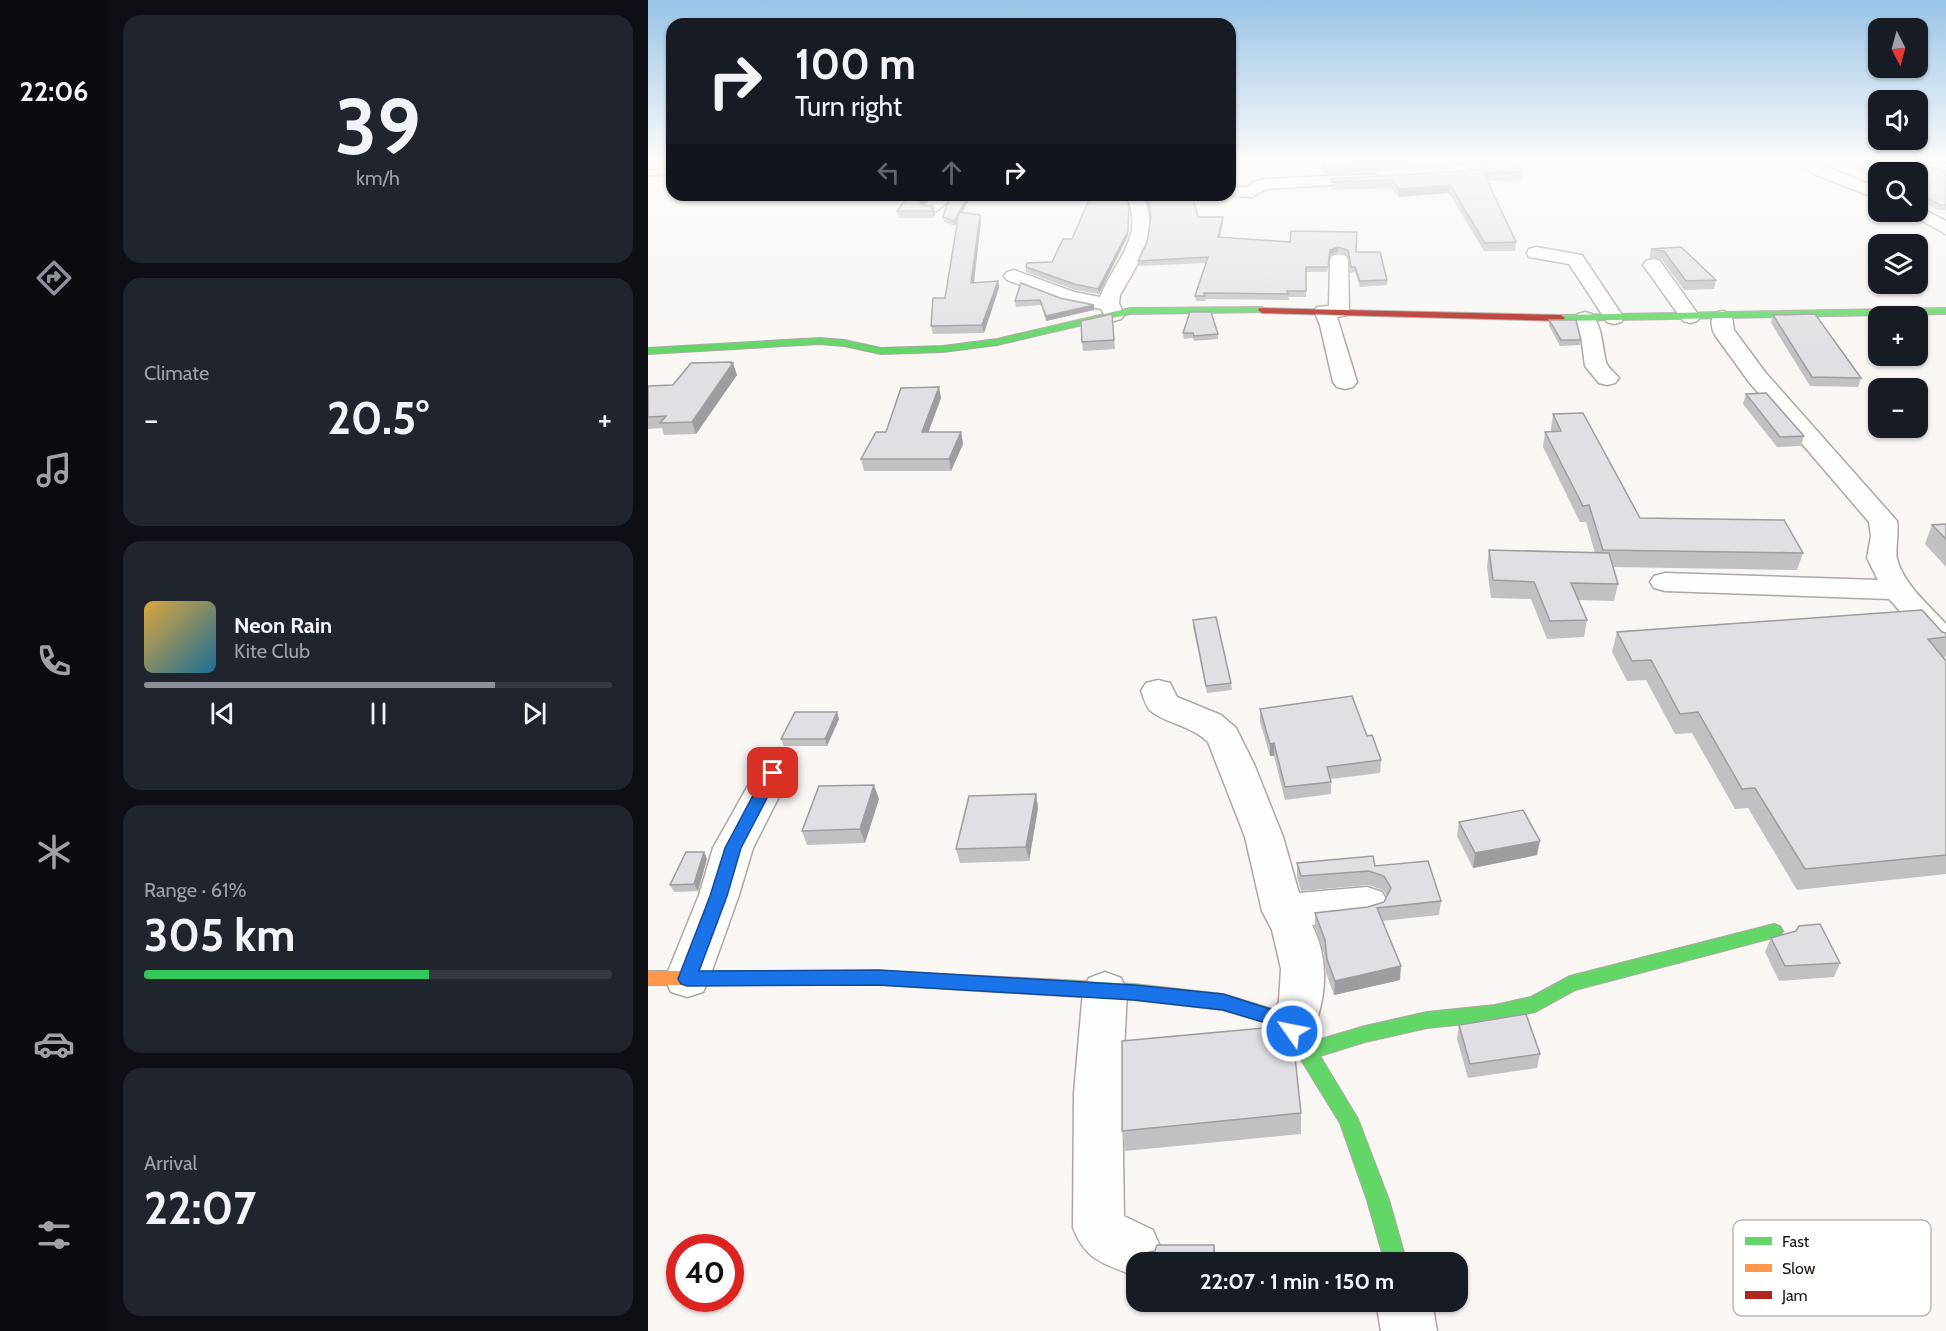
<!DOCTYPE html>
<html lang="en">
<head>
<meta charset="utf-8">
<style>
	:root { --surface:#171b24; --page:#20242c; --text:#f1f3f6; --muted:#9ea1a6; --line:#363941; --accent:#8c9099 }
	body { margin:0; font-family:Cabin,sans-serif; background:var(--page); color:var(--text); height:100vh; display:flex; flex-direction:column; font-size:22px; white-space:nowrap }
	* { box-sizing:border-box; margin:0 }
	p { font-size:20px; color:var(--muted) }
	.icon { flex:none; width:33px; height:33px; fill:none; stroke:currentColor; stroke-width:2; stroke-linecap:round; stroke-linejoin:round }
	.map { position:relative; flex:1; overflow:hidden }
	.details { display:flex; flex-direction:column; gap:15px; padding:15px; background:#0d0f14; width:540px }
	.details>* { flex:none }
	.hud { position:absolute; left:18px; top:18px; width:570px; height:183px; border-radius:18px; box-shadow:0 2px 4px #0004; background:#171b24; color:var(--text); overflow:hidden }
	.needle { width:39px; rotate:174deg }
	.fabs { position:absolute; left:1220px; top:18px; display:grid; gap:12px }
	.fabs a { display:grid; place-items:center; width:60px; height:60px; border-radius:12px; background:var(--surface); box-shadow:0 2px 4px #0004; font-size:30px }
	.speed { position:absolute; left:18px; top:1234px; display:flex; gap:12px; font-size:30px; font-weight:700; text-align:center }
	.speed>* { display:grid; place-content:center; width:78px; height:78px; border-radius:50%; background:var(--surface); box-shadow:0 2px 4px #0004; line-height:1 }
	.speed .limit { border:9px solid #d22; background:#fff; color:#111 }
	.pin { position:absolute; display:grid; place-items:center; width:51px; height:51px; color:#fff; margin:-26px; border-radius:12px; box-shadow:0 3px 9px #0006 }
	.me { position:absolute; width:66px; margin:-33px; rotate:303deg; stroke-linejoin:round; filter:drop-shadow(0 0 4px #0008) }
	.turn { display:flex; align-items:center; gap:21px; height:126px; padding:0 30px; font-size:27px }
	.turn .icon { width:78px; height:78px; stroke-width:2.5 }
	.turn b { display:block; font-size:42px; line-height:51px }
	.lanes { display:flex; align-items:center; height:57px; padding:0 30px; background:#0003; justify-content:center; gap:30px; direction:ltr }
	.lanes .off { opacity:.35 }
	.big { font-size:45px; font-weight:700; line-height:1.1 }
	.details .tile { flex:1; display:flex; flex-direction:column; justify-content:center; gap:9px; min-width:0; padding:0 21px; border-radius:18px; background:var(--page) }
	.details .dial { align-items:center; gap:0 }
	.dial b { font-size:78px; line-height:1 }
	.song { display:flex; align-items:center; gap:18px }
	.cover { width:72px; height:72px; border-radius:9px; background:linear-gradient(135deg,hsl(40 70% 55%),hsl(200 70% 35%)) }
	.played { height:6px; border-radius:3px; background:linear-gradient(90deg,var(--accent) 75%,var(--line) 75%) }
	.keys { display:flex; justify-content:space-around; direction:ltr }
	.heat { display:flex; justify-content:space-between; align-items:center; font-size:33px; direction:ltr }
	.charge { height:9px; border-radius:4px; background:linear-gradient(90deg,#34c759 61%,var(--line) 0) }
	.trip { position:absolute; left:478px; top:1252px; width:342px; height:60px; border-radius:18px; background:var(--surface); box-shadow:0 2px 4px #0004; font-weight:700; line-height:60px; text-align:center }
	main { display:flex; flex:1; min-height:0 }
	.tab-bar { display:flex; flex-direction:column; width:108px; justify-content:space-around; align-items:center; background:#090b0e; color:var(--muted) }
	.tab-bar .icon { width:42px; height:42px }
	.tab-bar .selected { color:var(--accent) }
	.tab-bar b { font-size:27px; color:var(--text) }
	.map>svg:first-child { display:block }
</style>
</head>
<body>
<main>
<nav class="tab-bar">
<b>22:06</b>
<svg class="icon selected" aria-label="directions" viewBox="0 0 24 24"><path d="M12 3l9 9-9 9-9-9zM9 14v-3h6M13 9l2 2-2 2"/></svg>
<svg class="icon" aria-label="music" viewBox="0 0 24 24"><path d="M9 18V5l10-2v13"/><circle cx="6" cy="18" r="3"/><circle cx="16" cy="16" r="3"/></svg>
<svg class="icon" aria-label="phone" viewBox="0 0 24 24"><path d="M5 4h4l2 5-3 2q2 4 5 5l2-3 5 2v4C11 20 4 13 5 4z"/></svg>
<svg class="icon" aria-label="climate" viewBox="0 0 24 24"><path d="M12 3v18M4 7l16 10M4 17L20 7"/></svg>
<svg class="icon" aria-label="car" viewBox="0 0 24 24"><path d="M5 17H2v-5l4-1 3-4h7l3 4 3 1v5h-3M9 17h6M6 11h13"/><circle cx="7" cy="17" r="2"/><circle cx="17" cy="17" r="2"/></svg>
<svg class="icon" aria-label="filters" viewBox="0 0 24 24"><path d="M4 7h16M4 17h16"/><circle cx="9" cy="7" r="2"/><circle cx="15" cy="17" r="2"/></svg>
</nav>
<section class="details">
<div class="tile dial"><b>39</b><p>km/h</p></div>
<div class="tile"><p>Climate</p>
<div class="heat"><a>−</a><b class="big">20.5°</b><a>+</a></div>
</div>
<div class="tile">
<div class="song"><i class="cover"></i><div><b>Neon Rain</b><p>Kite Club</p></div></div>
<div class="played"></div>
<div class="keys"><svg class="icon" aria-label="previous" viewBox="0 0 24 24"><path d="M18 5L8 12l10 7zM5 5v14"/></svg><svg class="icon" aria-label="pause" viewBox="0 0 24 24"><path d="M8 5v14M16 5v14"/></svg><svg class="icon" aria-label="next" viewBox="0 0 24 24"><path d="M6 5l10 7-10 7zM19 5v14"/></svg></div>
</div>
<div class="tile"><p>Range · 61%</p><b class="big">305 km</b><div class="charge"></div></div>
<div class="tile"><p>Arrival</p><b class="big">22:07</b></div>
</section>
<div class="map">
<svg width="1298" height="1331" viewBox="0 0 1298 1331">
	<rect width="100%" height="100%" fill="#f9f6f4"/>
	<g fill="none" stroke-linecap="round" stroke-linejoin="round">
		<g stroke="#aea7a3" stroke-width="4">
			<path id="lane" d="M825 161H833L831 175 824 173Z
				M24 170V174L0 175V171Z"/>
		</g>
		<g stroke="#aea7a3" stroke-width="3">
			<path id="street" d="M1145 161H1165L1230 188V199L1166 174Z
				M1279 161 1298 164V174L1273 169 1271 166 1273 163Z
				M727 174 735 179 733 182 618 189 604 197 576 195H582V187H600L605 182 618 179Z
				M288 195H307L289 211H277L274 207Z
				M478 195H494C513 231 490 264 472 295L471 303 476 315 473 319 466 321 459 319 453 309 414 301 359 280 356 276 359 272 366 270 426 292 452 297C466 261 498 237 478 195Z
				M1269 206 1298 221V234L1263 215 1261 212H1269Z
				M888 247 934 255 976 318 973 322 966 324 959 322 921 264 881 257 879 253 881 249Z
				M691 254 698 256 700 260 701 311 698 315 689 317 709 382 705 387 697 389 689 387 685 382 672 325 666 311 669 307 681 306 682 260 684 256Z
				M1005 259 1012 261 1049 313 1052 317 1049 321 1042 323 1035 321 995 265 998 261Z
				M1074 311 1081 313 1084 317 1086 330 1117 372 1249 521C1251 532 1247 552 1249 559 1256 585 1281 605 1298 624V653L1287 650 1241 599 1017 591 1006 588 1002 582 1006 576 1017 573 1230 580 1219 558 1223 536 1221 522 1101 382 1067 335C1063 328 1062 319 1067 313Z
				M937 312 944 314C955 329 954 346 958 362 960 368 967 373 971 378L967 383 959 385 951 383 937 366 934 343 927 318 930 314Z
				M510 680 522 683 529 697 573 715 588 728 606 764 635 837 651 893 719 887 734 892 740 903 734 914 719 919 664 925C684 964 677 1007 659 1045L643 1051 627 1045 620 1031 631 1001 633 969 624 930 614 911 597 837 560 742C542 725 522 725 504 712 498 708 496 698 493 691L498 683Z
				M125 760 138 764 143 773 105 848 91 895 61 979 55 992 39 997 23 992 17 979 51 895 65 848 112 764Z
				M457 972 473 978 479 991 474 1093 476 1216 505 1230 513 1249 507 1263H489V1274L486 1276C454 1262 439 1262 425 1228L426 1093 435 991 441 978Z
				M728 1302H784L789 1331H733Z"/>
		</g>
		<g stroke="#aea7a3" stroke-width="2">
			<path id="fast" d="M614 307 618 310 617 312 482 314 349 345 295 352 233 354 196 346 172 344 0 354V348L172 338 196 340 233 348 295 346 349 339 482 308Z
				M1298 308V314L913 321 909 318 913 315Z
				M1126 924 1132 926 1135 931 1132 936 927 990 887 1012 847 1021 779 1028 717 1042 672 1056 710 1119 741 1200 759 1263H737L719 1200 692 1123 647 1050 628 1026 575 1010 486 1000 416 996 410 993 407 988 410 983 416 980 486 984 575 994 641 1014 663 1042 717 1026 779 1012 847 1005 883 997 922 976Z"/>
		</g>
		<g stroke="#aea7a3" stroke-width="2">
			<path id="slow" d="M0 971H231L416 980 422 983 425 988 422 993 416 996 231 985H0Z"/>
		</g>
		<g stroke="#aea7a3" stroke-width="2">
			<path id="jam" d="M611 308 913 315 917 318 913 321 614 313 610 310Z"/>
		</g>
		<use href="#lane" fill="#fefefd" fill-rule="evenodd"/>
		<use href="#street" fill="#fefefd" fill-rule="evenodd"/>
		<use href="#fast" fill="#63d668" fill-rule="evenodd"/>
		<use href="#slow" fill="#ff974d" fill-rule="evenodd"/>
		<use href="#jam" fill="#b3261e" fill-rule="evenodd"/>
	</g>
	<path fill="#c2c0c3" d="M671 161H823L822 166 677 174Z
		M835 161H870V165L875 172 874 180 840 181V182L868 242 867 251H836L801 193 751 197 743 188 684 190 683 187V179L835 170 834 169Z
		M1193 161H1275L1272 163 1273 165 1298 171V210H1290L1269 198V172H1230V182Z
		M1288 161H1298V163Z
		M261 195H285L274 205 276 206H285L287 213 285 218H250L249 211Z
		M324 195 314 212 332 215 333 221 326 283 350 281 351 288 336 333 285 334 283 326 297 298 310 221 307 226 296 222 295 217Z
		M495 195H544L550 217H575V222L572 237 642 242 643 231 708 252 739 280V285L712 287 707 272 702 273 700 255 690 252 682 255 679 272H658V297H640L641 300 557 299 558 301H548L547 296 558 263 491 266 490 261 499 242 503 218 501 208Z
		M481 210 480 236 451 294 427 290 378 272V267L404 262 424 239Z
		M1033 247 1068 280 1066 289 1036 290 1014 260 1001 258 1003 249Z
		M373 283 446 310 398 321 393 305 368 307 367 301Z
		M542 312 570 334V339L546 341 545 338 536 339 535 333Z
		M464 314 467 349 435 351 434 342Z
		M1125 315 1213 378 1210 387 1162 386 1123 323Z
		M901 320 933 340 932 345 912 346 901 326Z
		M84 363 89 375 48 434 16 435 14 428 0 429V386L25 385Z
		M1098 394 1156 436 1153 446 1129 447 1095 404Z
		M293 398 280 432H313L315 444 303 471H216L213 459 238 432Z
		M905 414 992 518 1155 553 1149 570 965 567 970 584 966 601 931 600 939 620 936 637 899 639 883 599 843 598 839 567 841 550 947 553 938 522H932L895 447 897 432H904L903 429Z
		M1298 524V567L1277 544 1284 525Z
		M545 620 583 683 584 690 559 693 545 627Z
		M969 632H1294L1298 633V657H1295L1298 661V874L1149 890 1100 808 1087 809 1044 733 1027 734 998 680 979 681 964 652Z
		M612 709 719 736 733 760 732 773 683 779V794L637 800 626 756H622L612 722Z
		M191 719 179 746H136L133 739Z
		M388 794 390 808 381 861 312 863 308 849Z
		M231 799 217 843 159 845 154 831Z
		M811 822 889 855 825 868 809 836Z
		M56 852 59 859 50 891 26 892 22 885Z
		M649 863 727 866 793 901 791 915 734 921 752 980 686 995 678 973 676 954 667 927V913L720 907 736 902 739 896 735 890 720 885 653 891 649 877Z
		M1123 938 1192 963 1186 977 1131 981 1117 952Z
		M811 1025 892 1054 889 1068 820 1078 809 1039Z
		M653 1113V1134L477 1151 474 1131Z
		M497 1302H566L565 1311H499Z"/>
	<path fill="#9e9c9f" d="M802 185 801 193 751 197V189Z
		M276 195H285L272 207 270 200Z
		M320 195H324L307 226 306 221Z
		M481 205 480 236 451 294 450 289Z
		M285 206 287 213 285 218 284 211Z
		M332 215 333 221 325 290 323 283Z
		M575 217V222L570 242V237Z
		M690 247V252L682 255 679 272 682 250Z
		M350 281 351 288 336 333 334 325Z
		M446 305V310L398 321V316Z
		M84 362 85 364V363L89 375 48 434 44 422Z
		M291 387 293 398 276 444 274 432Z
		M313 432 315 444 303 471 301 459Z
		M189 712 191 719 179 746 177 739Z
		M626 743V756H622V744Z
		M226 785 231 799 217 843 212 829Z
		M388 794 390 808 381 861 378 847Z
		M892 841 889 855 825 868 827 853Z
		M56 852 59 859 50 891 46 884Z
		M753 966 752 980 686 995 687 981Z
		M566 1245 568 1258 567 1263H566Z"/>
	<path fill="#e1dfe3" stroke="#9e9c9f" stroke-width="1.5" d="M674 161H771L677 166Z
		M835 161H867L875 172 838 173 840 176H837L868 242 837 243 802 185 751 189 744 180 684 182 683 179 835 170 839 165Z
		M1202 161H1271L1273 165 1298 171V205H1292L1269 192V172H1230V177Z
		M261 195H276L270 200 276 206H285L284 211H249Z
		M304 195H320L306 221 295 217 301 198Z
		M443 195H477L481 205 480 231 450 289 426 284 378 267 379 263 404 262 415 239H424Z
		M497 195H544L550 217H575L570 237 642 242 643 231 709 232 708 252H732L739 280 712 281 707 267H703L700 250 690 247 682 250 680 267H658V291H639L640 294 556 293 557 296H547L560 257 490 261 499 242 503 217 501 203Z
		M311 212 332 215 323 283 350 281 334 325 283 326 285 298H297Z
		M1033 247 1068 280 1038 281 1016 251 1003 249Z
		M373 283 412 298 446 305 398 316 392 300 367 301Z
		M542 312H563L570 334 546 336 545 333H535Z
		M464 314 466 340 434 342 433 321Z
		M1167 314 1213 378 1164 377 1125 315Z
		M901 320H928L933 340H913Z
		M84 362 82 363H85L44 422 12 423 18 416 0 417V386L25 385 43 363Z
		M291 387 274 432H313L301 459H213L228 432H238L253 388Z
		M1118 393 1156 436 1132 437 1098 394Z
		M935 413 992 518 1136 520 1155 553 955 550 941 505 935 506 897 432 913 431 905 414Z
		M1298 524V539L1284 525Z
		M841 550 961 553 970 584 923 583 939 620 902 621 886 582 845 580Z
		M1274 610 1294 632 1298 633V637L1280 639 1298 661V855L1157 869 1107 788 1094 789 1050 712 1032 714 1003 660 984 661 969 632Z
		M568 617 583 683 558 686 545 620Z
		M704 696 719 736 724 735 733 760 679 767 683 782 637 787 626 743 622 744 612 709Z
		M147 712H189L177 739H133Z
		M226 785 212 829 154 831 171 786Z
		M388 794 378 847 308 849 321 796Z
		M875 810 892 841 827 853 811 822Z
		M38 852H56L46 884 22 885Z
		M725 856 727 866 780 861 793 901 729 908 753 966 687 981 679 959 677 940 667 913 720 907 736 902 743 888 736 876 721 871 653 876 649 863Z
		M1172 924 1192 963 1137 966 1123 938 1148 931 1151 926Z
		M878 1014 892 1054 822 1064 811 1025Z
		M626 1027 647 1057 653 1113 474 1131V1041Z
		M509 1245H566V1263H500L501 1252 507 1251Z"/>
	<linearGradient id="sky" x2="0" y2="1"><stop stop-color="#99c4e6"/><stop offset="0.46" stop-color="#fcfbfa"/><stop offset="1" stop-color="#fcfbfa" stop-opacity="0"/></linearGradient>
	<rect width="1298" height="347" fill="url(#sky)"/>
	<path fill="#1a73e8" stroke="#114b97" stroke-width="1.5" d="M125 767 130 769 132 773 93 848 79 896 51 971 231 970 486 985 575 994 641 1015 653 1031 650 1037 644 1039 637 1037 628 1026 575 1010 486 1000 231 985 39 986 33 984 30 979 62 896 77 848 119 769Z"/>
	<rect x="1085" y="1220" width="198" height="96" rx="9" fill="#fff" stroke="#bcb8b7" stroke-width="1.5"/>
	<rect x="1097" y="1237" width="27" height="8" fill="#63d668"/>
	<rect x="1097" y="1264" width="27" height="8" fill="#ff974d"/>
	<rect x="1097" y="1291" width="27" height="8" fill="#b3261e"/>
	<g font-size="16" fill="#1e140e">
		<text x="1134" y="1247">Fast</text>
		<text x="1134" y="1274">Slow</text>
		<text x="1134" y="1301">Jam</text>
	</g>
</svg>
<div class="fabs">
<a><svg class="needle" viewBox="-14 -14 28 28"><path d="M0-13l5 13h-10z" fill="#e53935"/><path d="M0 13l5-13h-10z" fill="#9ea1a6"/></svg></a>
<a><svg class="icon" aria-label="sound" viewBox="0 0 24 24"><path d="M4 9h4l5-4v14l-5-4H4zM17 9q2 3 0 6"/></svg></a>
<a><svg class="icon" aria-label="search" viewBox="0 0 24 24"><circle cx="10" cy="10" r="6"/><path d="M15 15l6 6"/></svg></a>
<a><svg class="icon" aria-label="layers" viewBox="0 0 24 24"><path d="M12 4l9 5-9 5-9-5zM3 14l9 5 9-5"/></svg></a>
<a>+</a>
<a>−</a>
</div>
<div class="speed"><div class="limit">40</div></div>
<div class="pin" style="left:125px;top:773px;background:#d93025"><svg class="icon" aria-label="arrive" viewBox="0 0 24 24"><path d="M6 21V4h12l-3 4 3 4H6"/></svg></div>
<svg class="me" style="left:644px;top:1031px" viewBox="-20 -20 40 40"><circle r="17" fill="#1a73e8" stroke="#fff" stroke-width="3"/><path d="M0-11L8 9 0 5-8 9z" fill="#fff"/></svg>
<div class="trip">22:07 · 1 min · 150 m</div>
<div class="hud">
<div class="turn"><svg class="icon" aria-label="right" viewBox="0 0 24 24"><path d="M7 20v-9h11M14 6l5 5-5 5"/></svg><div><b>100 m</b>Turn right</div></div>
<div class="lanes"><svg class="icon off" aria-label="left" viewBox="0 0 24 24"><path d="M17 20v-9H6M10 6l-5 5 5 5"/></svg><svg class="icon off" aria-label="ahead" viewBox="0 0 24 24"><path d="M12 20V5M6 11l6-6 6 6"/></svg><svg class="icon" aria-label="right" viewBox="0 0 24 24"><path d="M7 20v-9h11M14 6l5 5-5 5"/></svg></div>
</div>
</div>
</main>
</body>
</html>
